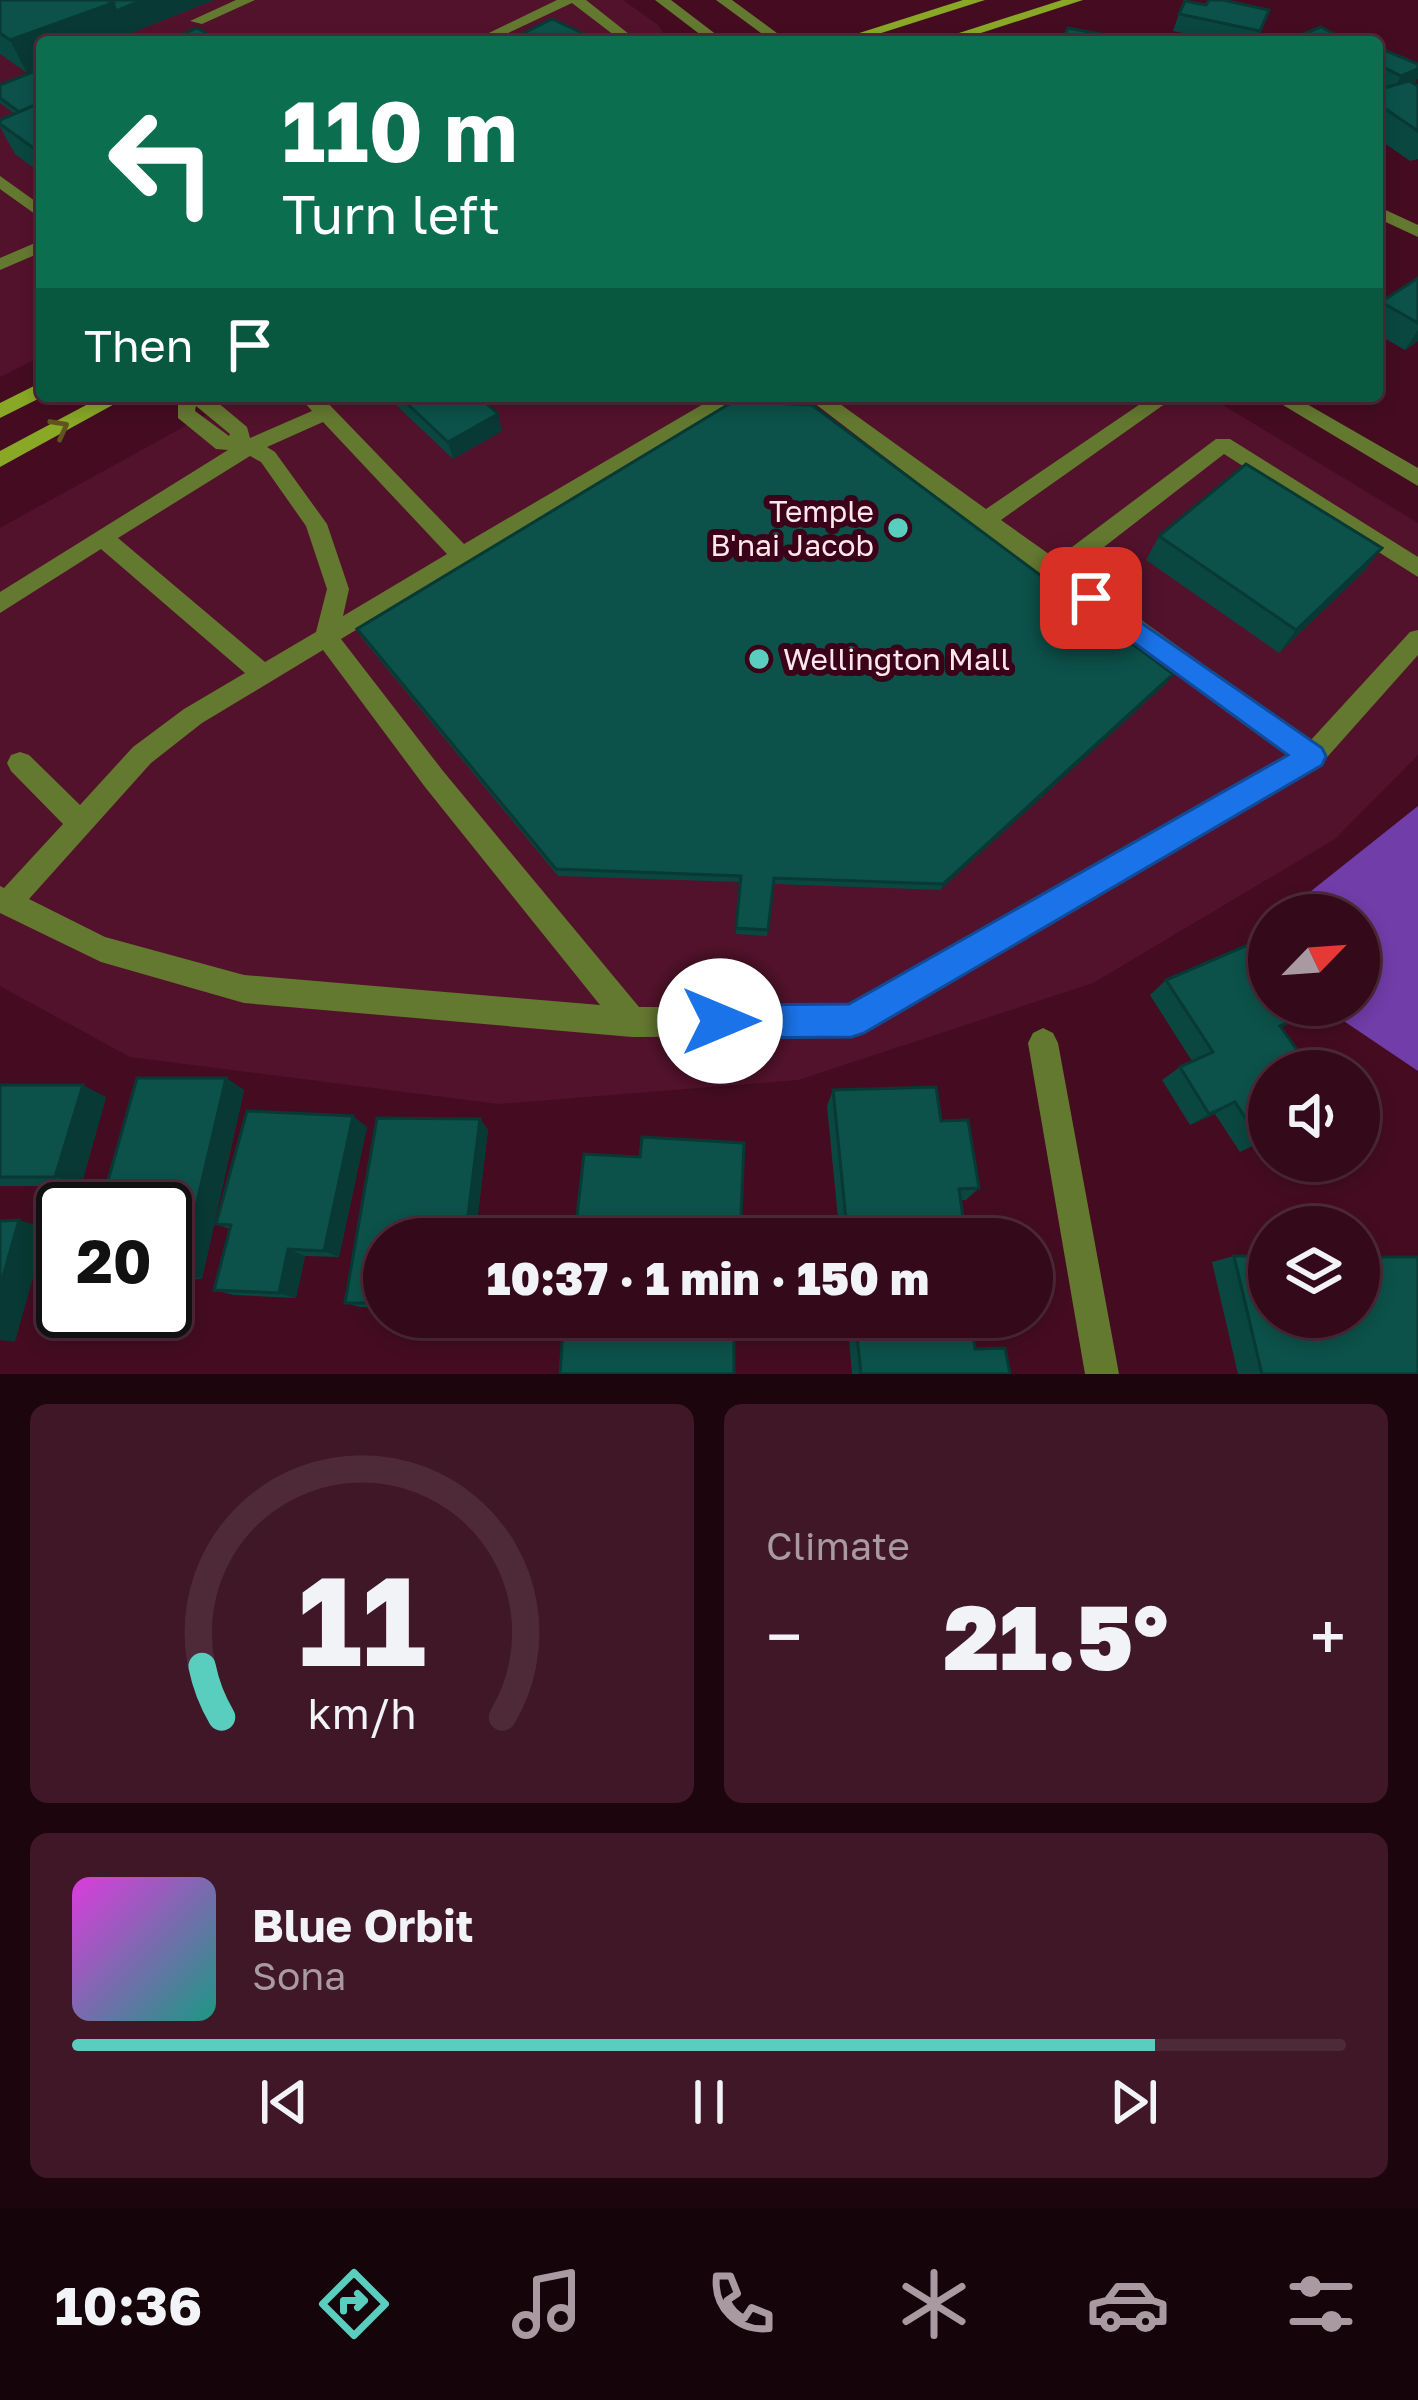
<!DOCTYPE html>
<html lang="en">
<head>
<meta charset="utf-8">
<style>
	:root { --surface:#340919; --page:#3f1726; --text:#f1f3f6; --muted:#a99aa2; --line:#4e2a38; --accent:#5acebe }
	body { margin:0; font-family:"Golos Text",sans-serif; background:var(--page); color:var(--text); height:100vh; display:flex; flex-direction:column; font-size:45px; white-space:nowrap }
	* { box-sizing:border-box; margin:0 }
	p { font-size:39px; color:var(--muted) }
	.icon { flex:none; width:66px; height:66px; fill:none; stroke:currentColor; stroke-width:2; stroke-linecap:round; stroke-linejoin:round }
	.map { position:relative; height:1374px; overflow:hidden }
	.panel { display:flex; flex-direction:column; gap:30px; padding:30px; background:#1d050e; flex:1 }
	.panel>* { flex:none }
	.banner { position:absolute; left:36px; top:36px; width:1347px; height:366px; border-radius:12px; box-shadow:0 6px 18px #0003,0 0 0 3px var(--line); background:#0b6e4f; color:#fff; overflow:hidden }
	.needle { width:78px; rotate:65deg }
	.buttons { position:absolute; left:1248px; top:894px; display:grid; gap:24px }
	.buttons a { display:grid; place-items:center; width:132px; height:132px; border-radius:50%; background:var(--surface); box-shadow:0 6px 18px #0003,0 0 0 3px var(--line); font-size:60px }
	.speed { position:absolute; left:36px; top:1182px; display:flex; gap:24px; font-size:60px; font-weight:700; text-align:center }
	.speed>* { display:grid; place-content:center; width:156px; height:156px; border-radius:50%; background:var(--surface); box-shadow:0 6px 18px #0003,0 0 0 3px var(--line); line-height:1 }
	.speed .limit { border:6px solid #111; border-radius:18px; background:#fff; color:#111 }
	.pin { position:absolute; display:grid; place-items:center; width:102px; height:102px; color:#fff; margin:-51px; border-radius:24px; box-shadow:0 6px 18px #0006 }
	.me { position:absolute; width:132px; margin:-66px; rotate:90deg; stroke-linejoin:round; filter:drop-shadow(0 0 9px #0008) }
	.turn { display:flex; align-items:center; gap:42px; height:252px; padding:0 48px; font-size:54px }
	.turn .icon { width:156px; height:156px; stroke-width:2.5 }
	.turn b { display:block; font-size:84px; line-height:102px }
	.then { display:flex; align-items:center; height:114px; padding:0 48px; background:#0003; gap:24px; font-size:45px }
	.big { font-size:90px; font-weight:800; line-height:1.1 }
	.panel .tile { flex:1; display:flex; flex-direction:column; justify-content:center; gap:18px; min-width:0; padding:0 42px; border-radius:18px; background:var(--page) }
	.panel .dial { align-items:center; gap:0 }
	.dial svg { height:312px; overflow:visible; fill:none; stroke:var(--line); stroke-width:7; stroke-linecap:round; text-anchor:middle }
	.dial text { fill:var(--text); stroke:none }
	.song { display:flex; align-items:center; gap:36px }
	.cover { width:144px; height:144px; border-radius:18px; background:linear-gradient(135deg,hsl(300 70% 55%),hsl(170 70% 35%)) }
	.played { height:12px; border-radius:6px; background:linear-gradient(90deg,var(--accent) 85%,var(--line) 85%) }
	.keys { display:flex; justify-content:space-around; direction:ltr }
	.heat { display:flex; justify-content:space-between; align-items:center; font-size:66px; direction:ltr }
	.panel .tiles { flex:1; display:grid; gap:30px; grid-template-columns:1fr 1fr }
	.tile:last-child { grid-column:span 2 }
	.trip { position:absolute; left:363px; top:1218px; width:690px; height:120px; border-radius:60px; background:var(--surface); box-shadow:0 6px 18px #0003,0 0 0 3px var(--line); font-weight:800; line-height:120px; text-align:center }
	.tabs { display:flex; height:192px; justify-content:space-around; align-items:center; background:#15040a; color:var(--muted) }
	.tabs .icon { width:84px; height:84px }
	.tabs .active { color:var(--accent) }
	.tabs b { font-size:54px; color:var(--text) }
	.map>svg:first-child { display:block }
</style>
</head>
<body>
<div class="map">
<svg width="1418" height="1374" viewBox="0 0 1418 1374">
	<rect width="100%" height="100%" fill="#450c21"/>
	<path fill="#53122b" d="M0 0H623L658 25 669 42H42V356L0 377Z
		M240 396H1208L1418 523V755L1335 839 1093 983 798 1080 499 1104 130 1057 0 986V528Z"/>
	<path fill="#713da8" d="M1418 806V1071L1320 1005H1359V915H1281Z"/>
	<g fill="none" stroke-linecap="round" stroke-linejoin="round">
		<path fill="#647930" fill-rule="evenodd" d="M236 0H255L202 24 190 21Z
			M557 0H586L639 42H623L572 3 489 42H470Z
			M0 176 42 206V219L0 189Z
			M42 240V252L0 270V258Z
			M173 396H210L247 427 250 438 312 411 299 396H321L464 544 717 396H742L341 639 443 771 639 1007H849L1291 755 976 527 805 396H829L986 509 1152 396H1176L1001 520 1056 559 1216 439H1230L1418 557V577L1224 454 1073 571 1310 741 1410 632 1418 630V655L1321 764 852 1036 632 1037 244 1003 101 962 0 913V886L4 888 63 824 11 771 7 763 11 755 20 752 29 755 80 805 133 747 184 709 245 673 101 549 0 613V592L228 450 216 449 178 418V401ZM196 406 230 434 229 436 195 411ZM323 422 447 554 343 616 349 589 327 524 275 452 267 447ZM250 456 261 462 306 526 327 589 316 632 265 662 118 538ZM323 650 425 787 600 1005 244 975 105 937 29 899 151 763 202 723Z"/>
		<path fill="#647930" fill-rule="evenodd" d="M1377 206 1418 225V237L1377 218Z
			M1043 1028 1053 1033 1058 1043 1119 1374H1085L1028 1043 1033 1033Z"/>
		<path fill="#647930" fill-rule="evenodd" d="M655 0H671L726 42H710Z
			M716 0H732L789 42H773Z
			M1268 396H1293L1418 468V486Z"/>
		<path fill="#88a826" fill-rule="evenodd" d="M963 0H985L853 42H831Z
			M1062 0H1083L953 42H931Z
			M42 382 44 396 0 418V403Z
			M103 396H129L0 467V451Z"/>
	</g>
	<path fill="#0a4740" d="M0 0H214L109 42H42L27 73 0 54Z
		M1206 5 1269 10 1256 42H1225L1173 31 1179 14Z
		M1377 47 1418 64V78L1414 84 1418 86V159L1410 161 1377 138V90L1383 88 1377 85Z
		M42 68V174L15 154 0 127V120L15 114 0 103V85Z
		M1418 278V341L1405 350 1377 334V309L1381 302Z
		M393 396H478L502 431 453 459 396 405Z
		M1159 536 1382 548 1363 572 1279 653 1146 560Z
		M357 629 1168 682 940 890 774 884 767 936 736 934 740 882 558 876 361 637Z
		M1166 980 1283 1030 1269 1138 1240 1152 1215 1114 1190 1125 1162 1080 1180 1067 1192 1061 1150 995Z
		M226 1078 244 1090 202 1279 165 1280V1209Z
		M0 1085 106 1097 81 1186H0Z
		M833 1090 941 1121 979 1188 966 1200H961L966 1239H840L827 1106Z
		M377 1118 480 1119 488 1130 475 1239H384V1308L360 1307 345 1303Z
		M367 1127 339 1257 305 1256 296 1298 234 1295 214 1290 230 1229 216 1224Z
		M744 1143 615 1234 581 1231 576 1224 640 1157Z
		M1234 1256 1418 1374H1238L1212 1262Z
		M847 1317H971L975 1349 1010 1374H852Z"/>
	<path fill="#083934" d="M143 0H214L126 35 116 11Z
		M113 3 126 35 109 42H42V67L27 73 10 40Z
		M1418 69V78L1415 83 1392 93 1401 76Z
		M1387 110 1377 129V113Z
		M1418 330V341L1405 350Z
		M498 414 502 431 453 459 448 442Z
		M1382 548 1363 572 1279 653 1296 630Z
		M1173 674 1168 682 940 890 943 884Z
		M226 1078 244 1090 202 1279 180 1274Z
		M83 1085 106 1097 81 1186 55 1177Z
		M1235 1102 1215 1114 1190 1125 1209 1114Z
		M353 1116 367 1127 339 1257 324 1251Z
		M480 1119 488 1130 475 1239H465Z
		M19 1220 47 1228 15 1342 0 1340V1287Z
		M288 1249 305 1256 296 1298 279 1293Z"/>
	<path fill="#0c524a" stroke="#083934" stroke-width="3" d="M0 0H107L113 3 10 40 0 33Z
		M107 0H143L116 11 113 3Z
		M1209 0H1223L1269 10 1260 31 1179 14 1185 1 1206 5Z
		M552 19 597 40 593 42H506Z
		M1321 27 1343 39 1349 36 1364 42H1300L1293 38Z
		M197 28 222 42H164Z
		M1068 28 1137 41 1061 42Z
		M1377 47 1418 64V69L1401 76 1377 64Z
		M42 68V102L19 112 0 98V85Z
		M1409 81 1418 86V131L1387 110 1377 113V90Z
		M42 102V154L0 124V120Z
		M1418 278V323L1381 302Z
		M399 396H478L498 414 448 442Z
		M734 401 812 405 1173 674 943 884 774 878 768 930 736 928 741 876 556 869 357 629Z
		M1246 464 1382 548 1296 630 1159 536Z
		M1250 944 1269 971V1005H1293L1301 1017 1280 1026 1312 1071H1269V1138L1261 1142 1235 1102 1209 1114 1180 1067 1213 1052 1166 980Z
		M137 1078H226L180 1274H165V1209H100Z
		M0 1085H83L55 1177H0Z
		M936 1087 941 1121 968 1120 979 1188 959 1189 966 1239H848L833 1090Z
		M247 1111 353 1116 324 1251 288 1249 279 1293 214 1290 231 1225 216 1224Z
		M377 1118 480 1119 465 1239H384V1303H345Z
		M642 1137 744 1143 740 1239H614L615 1227 576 1224 584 1154 640 1157Z
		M19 1220 0 1287V1221Z
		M1234 1256H1269V1317H1359V1257H1418V1374H1262Z
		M564 1317H734V1374H560Z
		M855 1317H971L975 1349 1005 1348 1010 1374H861Z"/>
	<defs><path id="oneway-chevron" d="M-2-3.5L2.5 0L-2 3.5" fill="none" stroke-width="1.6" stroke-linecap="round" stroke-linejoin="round" transform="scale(3)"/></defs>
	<use stroke="#61541f" href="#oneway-chevron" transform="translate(60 428) rotate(-28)"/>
	<path fill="#1a73e8" stroke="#114b97" stroke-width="3" d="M1091 588 1322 748 1326 756 1322 765 864 1033 852 1037 720 1038 708 1033 703 1021 708 1010 720 1005 849 1004 1288 755 1082 605 1079 598Z"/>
	<g fill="#5acebe" stroke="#3a0118" stroke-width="4.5">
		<circle cx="898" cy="528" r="12"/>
		<circle cx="759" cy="659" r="12"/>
	</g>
	<g text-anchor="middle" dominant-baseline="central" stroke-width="12" stroke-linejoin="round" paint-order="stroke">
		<g font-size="30" fill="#fee7ec" stroke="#3a0118" text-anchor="end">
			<text x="874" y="511">Temple<tspan x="874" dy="34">B'nai Jacob</tspan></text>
			<text x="783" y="659" text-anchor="start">Wellington Mall</text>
		</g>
	</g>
</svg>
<div class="buttons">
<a><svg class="needle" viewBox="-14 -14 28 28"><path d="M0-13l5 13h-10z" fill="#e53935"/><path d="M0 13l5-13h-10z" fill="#a99aa2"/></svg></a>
<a><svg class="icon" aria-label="sound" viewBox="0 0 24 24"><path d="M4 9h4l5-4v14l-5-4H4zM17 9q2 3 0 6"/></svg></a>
<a><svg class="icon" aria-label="layers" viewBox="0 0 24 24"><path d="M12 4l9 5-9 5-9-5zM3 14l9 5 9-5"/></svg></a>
</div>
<div class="speed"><div class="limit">20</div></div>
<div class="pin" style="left:1091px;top:598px;background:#d93025"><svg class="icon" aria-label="arrive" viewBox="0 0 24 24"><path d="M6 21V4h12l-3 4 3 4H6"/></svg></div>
<svg class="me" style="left:720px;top:1021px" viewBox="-20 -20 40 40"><circle r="19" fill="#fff"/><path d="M0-13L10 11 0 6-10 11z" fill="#1a73e8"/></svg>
<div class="trip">10:37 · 1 min · 150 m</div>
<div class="banner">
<div class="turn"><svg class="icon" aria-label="left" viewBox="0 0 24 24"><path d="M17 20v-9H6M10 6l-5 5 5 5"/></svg><div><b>110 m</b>Turn left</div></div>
<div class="then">Then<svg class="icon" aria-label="arrive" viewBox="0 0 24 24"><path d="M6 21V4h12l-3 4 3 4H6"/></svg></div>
</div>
</div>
<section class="panel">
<div class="tiles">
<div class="tile dial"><svg viewBox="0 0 100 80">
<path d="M14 69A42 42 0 1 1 86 69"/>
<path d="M14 69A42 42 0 0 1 9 56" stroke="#5acebe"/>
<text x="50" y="56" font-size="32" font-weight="700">11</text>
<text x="50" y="72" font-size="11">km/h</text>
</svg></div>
<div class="tile"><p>Climate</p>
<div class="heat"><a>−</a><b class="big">21.5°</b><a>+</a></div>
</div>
<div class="tile">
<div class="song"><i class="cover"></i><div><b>Blue Orbit</b><p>Sona</p></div></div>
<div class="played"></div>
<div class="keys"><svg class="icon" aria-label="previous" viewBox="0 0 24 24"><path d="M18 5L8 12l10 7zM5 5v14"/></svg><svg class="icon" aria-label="pause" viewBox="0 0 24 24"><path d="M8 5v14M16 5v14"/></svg><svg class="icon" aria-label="next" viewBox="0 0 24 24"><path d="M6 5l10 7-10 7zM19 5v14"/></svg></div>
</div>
</div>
</section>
<nav class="tabs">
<b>10:36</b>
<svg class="icon active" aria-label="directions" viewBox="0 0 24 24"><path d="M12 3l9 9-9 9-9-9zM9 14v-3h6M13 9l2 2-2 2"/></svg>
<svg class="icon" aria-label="music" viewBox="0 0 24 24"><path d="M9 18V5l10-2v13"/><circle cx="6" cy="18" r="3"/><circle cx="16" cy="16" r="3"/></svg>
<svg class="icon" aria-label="phone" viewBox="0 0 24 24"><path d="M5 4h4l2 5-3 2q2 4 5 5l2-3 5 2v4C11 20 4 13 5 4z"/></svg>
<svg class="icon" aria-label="climate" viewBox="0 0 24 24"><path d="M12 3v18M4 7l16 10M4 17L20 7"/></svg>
<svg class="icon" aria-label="car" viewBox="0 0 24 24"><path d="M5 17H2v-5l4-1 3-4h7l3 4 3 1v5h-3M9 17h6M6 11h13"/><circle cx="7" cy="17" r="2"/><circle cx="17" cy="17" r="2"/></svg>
<svg class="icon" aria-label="filters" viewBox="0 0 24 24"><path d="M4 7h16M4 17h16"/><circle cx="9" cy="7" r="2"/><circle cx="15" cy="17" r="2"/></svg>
</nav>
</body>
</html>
